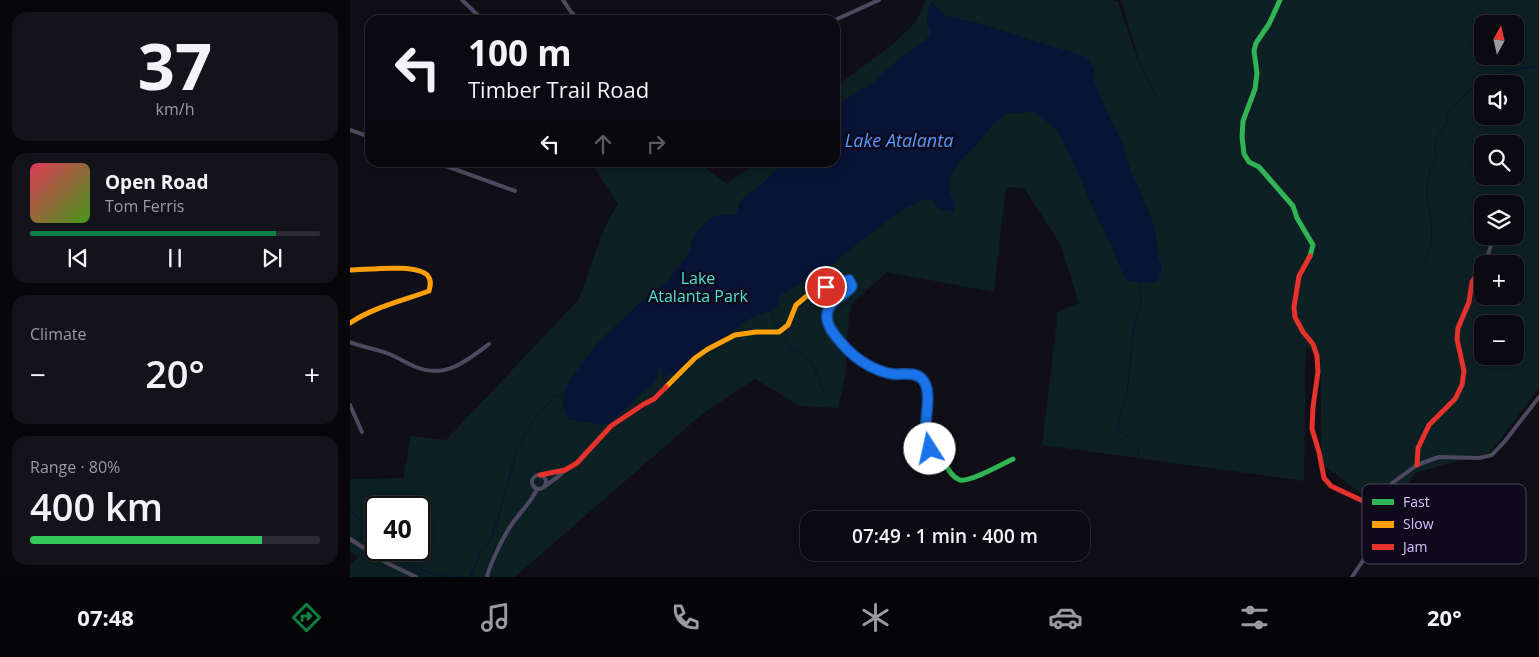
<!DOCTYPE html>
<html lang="en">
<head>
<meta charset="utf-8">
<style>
	:root { --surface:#0c0a11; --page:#15131a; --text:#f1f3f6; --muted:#9a9a9f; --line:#2c2b31; --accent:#0b8043 }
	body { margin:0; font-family:"Open Sans",sans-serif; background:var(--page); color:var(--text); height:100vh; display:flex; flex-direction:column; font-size:19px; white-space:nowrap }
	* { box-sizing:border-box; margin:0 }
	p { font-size:16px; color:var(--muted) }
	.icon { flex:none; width:28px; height:28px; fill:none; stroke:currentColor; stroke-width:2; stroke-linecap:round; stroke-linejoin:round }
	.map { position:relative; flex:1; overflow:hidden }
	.panel { display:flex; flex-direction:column; gap:12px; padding:12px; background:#070609; width:350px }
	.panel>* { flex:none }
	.top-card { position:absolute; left:15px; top:15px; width:475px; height:152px; border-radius:15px; box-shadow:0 2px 12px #0003,0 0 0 1px var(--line); background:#0c0a11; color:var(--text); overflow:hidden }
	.needle { width:32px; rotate:8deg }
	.buttons { position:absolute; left:1124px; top:15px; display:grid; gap:10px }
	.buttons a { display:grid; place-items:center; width:50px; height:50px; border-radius:10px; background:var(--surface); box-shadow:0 2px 12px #0003,0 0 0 1px var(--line); font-size:25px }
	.speed { position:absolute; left:15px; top:496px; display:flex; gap:10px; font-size:25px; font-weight:700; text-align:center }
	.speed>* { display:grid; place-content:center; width:65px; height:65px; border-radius:50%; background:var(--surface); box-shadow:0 2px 12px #0003,0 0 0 1px var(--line); line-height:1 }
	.speed .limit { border:2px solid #111; border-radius:8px; background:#fff; color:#111 }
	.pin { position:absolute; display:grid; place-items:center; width:42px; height:42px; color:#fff; margin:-21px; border:2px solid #fff; border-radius:50%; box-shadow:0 1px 5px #0007 }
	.me { position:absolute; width:55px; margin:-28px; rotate:350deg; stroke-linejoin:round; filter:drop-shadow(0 0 4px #0008) }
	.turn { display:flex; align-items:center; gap:18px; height:105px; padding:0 20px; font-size:22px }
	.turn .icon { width:65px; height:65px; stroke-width:2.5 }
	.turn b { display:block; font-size:35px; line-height:42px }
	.lanes { display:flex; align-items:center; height:48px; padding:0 20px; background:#0003; justify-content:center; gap:25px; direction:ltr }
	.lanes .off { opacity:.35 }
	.big { font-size:38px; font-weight:600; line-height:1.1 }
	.panel .tile { flex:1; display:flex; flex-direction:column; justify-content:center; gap:8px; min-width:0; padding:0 18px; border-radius:15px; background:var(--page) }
	.panel .dial { align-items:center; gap:0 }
	.dial b { font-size:65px; line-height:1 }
	.song { display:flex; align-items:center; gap:15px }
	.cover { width:60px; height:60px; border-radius:8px; background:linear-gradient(135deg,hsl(350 70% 55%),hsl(100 70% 35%)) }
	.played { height:5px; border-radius:2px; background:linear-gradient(90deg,var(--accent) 85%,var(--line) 85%) }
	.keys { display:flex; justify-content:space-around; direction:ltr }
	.heat { display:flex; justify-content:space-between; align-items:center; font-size:28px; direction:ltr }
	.charge { height:8px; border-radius:4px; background:linear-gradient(90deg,#34c759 80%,var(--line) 0) }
	.trip { position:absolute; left:450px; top:511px; width:290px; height:50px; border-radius:15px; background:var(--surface); box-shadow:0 2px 12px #0003,0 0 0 1px var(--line); font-weight:600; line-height:50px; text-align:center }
	.tabs { display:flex; height:80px; justify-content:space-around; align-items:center; background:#050407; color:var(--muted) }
	.tabs .icon { width:35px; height:35px }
	.tabs .selected { color:var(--accent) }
	.tabs b { font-size:22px; color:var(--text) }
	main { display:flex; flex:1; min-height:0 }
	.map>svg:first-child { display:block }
</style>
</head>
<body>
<main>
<section class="panel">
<div class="tile dial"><b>37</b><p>km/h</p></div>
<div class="tile">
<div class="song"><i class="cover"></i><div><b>Open Road</b><p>Tom Ferris</p></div></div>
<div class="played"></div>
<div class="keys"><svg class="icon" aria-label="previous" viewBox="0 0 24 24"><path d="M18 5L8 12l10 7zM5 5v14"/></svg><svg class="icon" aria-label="pause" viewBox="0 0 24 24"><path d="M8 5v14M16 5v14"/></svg><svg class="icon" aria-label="next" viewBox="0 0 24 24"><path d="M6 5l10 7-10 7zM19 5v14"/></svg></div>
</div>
<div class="tile"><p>Climate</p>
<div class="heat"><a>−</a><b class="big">20°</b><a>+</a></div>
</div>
<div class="tile"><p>Range · 80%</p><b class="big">400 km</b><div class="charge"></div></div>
</section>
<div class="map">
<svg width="1189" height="577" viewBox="0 0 1189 577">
	<rect width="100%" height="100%" fill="#100e17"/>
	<path fill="#0d2023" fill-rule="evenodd" d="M576 0H761L768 2 787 59 818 120 788 59 771 0H1189V388L1141 452 1065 473 1040 513 1029 507 972 464 970 356 956 347 954 481 692 445 708 311 729 303 710 244 674 188 656 187 644 292 537 272 501 305 497 335 496 372 488 408 450 406 405 379 351 415 165 577H0V566L8 557 0 551V479L53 478 61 436 96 440 229 299 249 242 258 221 268 204 241 163H342L352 166 377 184 406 163 485 162V87L542 45 566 22ZM1132 24H1165V56H1132ZM1132 84H1165V116H1132ZM1132 144H1165V176H1132ZM1132 204H1165V236H1132ZM1132 264H1165V296H1132ZM1132 324H1165V356H1132ZM26 508H69V550H26Z"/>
	<path fill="#081335" d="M582 2 596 16 628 23 736 57 744 69 743 78 762 124 772 141 780 170 791 192 805 229 808 257 812 267 808 281 803 283 778 281 770 268 761 244 745 212 715 144 706 128 684 112 657 113 643 124 629 142 608 163 599 179 600 192 605 207 603 211 601 212 588 208 582 200 573 199 558 207 532 225 477 268 429 296 428 305 421 311 405 316 392 323 372 340 351 349 325 373 313 377 312 368 310 367 308 369 307 379 260 423 252 425 218 419 213 405 215 389 232 363 248 343 282 310 318 280 339 253 344 236 355 223 365 216 378 214H386L391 200 409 187 434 163 485 162V106L524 82 550 58 576 40 581 32C575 20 575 14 582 2Z"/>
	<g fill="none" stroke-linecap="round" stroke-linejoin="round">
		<path stroke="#081335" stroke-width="1" d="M1071 268C1074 260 1080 251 1081 243 1085 211 1067 190 1086 158 1083 139 1087 137 1098 122L1096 113C1107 103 1117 92 1129 84 1145 71 1169 69 1189 66
			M790 281 791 302 790 310
			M421 311 428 328
			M432 335 441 349 455 355 462 363 474 392
			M0 510 20 528 21 531 26 534
			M38 550C56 563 80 576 102 577
			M106 577 111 576
			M120 577 130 554 140 541 148 518 167 451 182 422 195 407 204 397 214 395
			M768 577V571L759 546 765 528 780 498 790 464 787 446 767 428 777 392 784 326 788 315"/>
		<path stroke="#4d4961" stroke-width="4" d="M112 0 133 20
			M213 0 221 12 229 20
			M485 20 529 0
			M0 130 20 137
			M85 162 165 191
			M1140 204 1141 202
			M1134 264 1141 246V236
			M0 342C12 347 25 349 37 353 47 357 56 363 66 367 95 379 117 361 139 344
			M0 405 12 432
			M182 482a7 7 0 1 1 14 0a7 7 0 1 1-14 0Z
			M195 486 209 476 215 470
			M0 539 37 563 66 577
			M137 577C140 564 154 535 162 524 170 512 181 503 187 489
			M1002 577 1020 550 1025 538 1033 497 1041 484 1067 465 1089 457 1129 458 1142 455 1155 441 1189 397"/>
		<path stroke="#30b455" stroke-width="5" d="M930 0 919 24 906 43 904 51 907 73 905 89 893 121 892 137 894 154 899 162 909 167 943 206 947 218 963 245 960 256
			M571 378C583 396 573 419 576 439 578 450 588 455 594 463 598 468 602 478 610 480 621 482 652 464 663 459"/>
		<path stroke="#ff9f0a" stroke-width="5" d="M0 270C16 270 68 263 78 276 82 281 80 286 79 291 52 301 24 307 0 323
			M316 387 345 358 358 349 385 335 406 332H429L438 325 446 305 458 295 499 280 502 286C498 295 485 297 480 307 474 319 480 328 488 338 500 353 508 361 527 369 531 370 536 373 541 374 552 376 562 372 571 378"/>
		<path stroke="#e5322d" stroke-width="5" d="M960 256 949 276 944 307 945 317 953 332 963 344 967 356 968 372 963 407 962 429 969 452 974 478 981 486 1030 509
			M1067 465 1068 448 1079 425 1105 399 1112 385 1114 371 1107 339 1108 328 1119 302 1122 282 1132 267
			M190 475 215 470 227 463 261 426 294 404 304 399 316 387"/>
	</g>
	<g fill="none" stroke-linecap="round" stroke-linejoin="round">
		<g stroke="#114b97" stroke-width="12">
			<path id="route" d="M476 287 499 280 502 286C497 294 485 297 480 306 474 316 478 326 484 334 499 354 518 370 543 374 552 375 565 371 572 379 584 391 573 422 576 438 576 442 579 446 580 449"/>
		</g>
		<use href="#route" stroke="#1a73e8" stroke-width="9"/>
	</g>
	<g text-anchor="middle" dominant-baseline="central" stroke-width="5" stroke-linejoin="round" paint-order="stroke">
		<g font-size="16" fill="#4fe1cf" stroke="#0f0a1b">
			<text x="348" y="278">Lake<tspan x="348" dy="18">Atalanta Park</tspan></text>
		</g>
		<g font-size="18" font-style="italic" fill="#539aff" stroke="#0f0a1b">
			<text x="549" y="140">Lake Atalanta</text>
		</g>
	</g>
	<rect x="1012" y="484" width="164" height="80" rx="8" fill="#0f0a1b" stroke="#4a425f" stroke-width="1"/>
	<rect x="1022" y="499" width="22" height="6" fill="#30b455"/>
	<rect x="1022" y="521" width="22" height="7" fill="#ff9f0a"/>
	<rect x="1022" y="544" width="22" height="6" fill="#e5322d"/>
	<g font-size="14" fill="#d3c5ff">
		<text x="1053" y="507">Fast</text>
		<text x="1053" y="529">Slow</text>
		<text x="1053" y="552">Jam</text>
	</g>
</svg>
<div class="buttons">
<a><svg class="needle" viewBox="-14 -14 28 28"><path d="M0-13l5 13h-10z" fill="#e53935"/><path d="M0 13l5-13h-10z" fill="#9a9a9f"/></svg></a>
<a><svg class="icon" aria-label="sound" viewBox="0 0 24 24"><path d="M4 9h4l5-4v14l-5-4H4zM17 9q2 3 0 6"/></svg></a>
<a><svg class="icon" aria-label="search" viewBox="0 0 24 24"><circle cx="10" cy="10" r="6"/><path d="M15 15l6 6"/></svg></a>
<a><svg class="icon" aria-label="layers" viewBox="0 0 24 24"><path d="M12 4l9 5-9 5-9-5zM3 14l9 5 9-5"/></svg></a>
<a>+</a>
<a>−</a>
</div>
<div class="speed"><div class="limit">40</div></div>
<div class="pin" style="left:476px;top:287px;background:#d93025"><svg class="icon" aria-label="arrive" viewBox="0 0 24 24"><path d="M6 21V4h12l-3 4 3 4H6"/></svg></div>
<svg class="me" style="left:580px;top:449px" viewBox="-20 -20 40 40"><circle r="19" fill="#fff"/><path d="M0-13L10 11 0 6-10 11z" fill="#1a73e8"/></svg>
<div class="trip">07:49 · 1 min · 400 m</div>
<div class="top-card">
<div class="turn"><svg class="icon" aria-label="left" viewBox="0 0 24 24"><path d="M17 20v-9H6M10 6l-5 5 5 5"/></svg><div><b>100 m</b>Timber Trail Road</div></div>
<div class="lanes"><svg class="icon" aria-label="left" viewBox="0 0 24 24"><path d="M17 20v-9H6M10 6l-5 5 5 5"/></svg><svg class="icon off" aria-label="ahead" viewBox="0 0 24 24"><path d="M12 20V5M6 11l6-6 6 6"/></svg><svg class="icon off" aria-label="right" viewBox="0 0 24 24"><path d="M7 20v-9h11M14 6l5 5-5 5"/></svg></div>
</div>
</div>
</main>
<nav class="tabs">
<b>07:48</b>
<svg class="icon selected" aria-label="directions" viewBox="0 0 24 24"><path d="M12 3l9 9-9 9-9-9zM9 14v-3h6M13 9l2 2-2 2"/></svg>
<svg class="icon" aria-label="music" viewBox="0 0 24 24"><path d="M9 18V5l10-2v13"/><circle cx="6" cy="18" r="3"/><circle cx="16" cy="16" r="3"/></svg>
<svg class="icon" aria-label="phone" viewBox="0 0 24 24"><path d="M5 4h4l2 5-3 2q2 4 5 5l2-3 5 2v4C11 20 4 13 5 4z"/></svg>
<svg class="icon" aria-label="climate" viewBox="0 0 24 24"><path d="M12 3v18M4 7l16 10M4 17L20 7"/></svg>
<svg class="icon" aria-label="car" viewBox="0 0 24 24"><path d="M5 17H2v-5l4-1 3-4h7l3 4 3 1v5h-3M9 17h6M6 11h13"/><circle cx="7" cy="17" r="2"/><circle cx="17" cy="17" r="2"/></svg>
<svg class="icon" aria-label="filters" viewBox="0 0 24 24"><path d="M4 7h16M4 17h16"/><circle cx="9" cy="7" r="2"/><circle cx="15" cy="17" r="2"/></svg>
<b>20°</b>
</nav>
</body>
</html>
